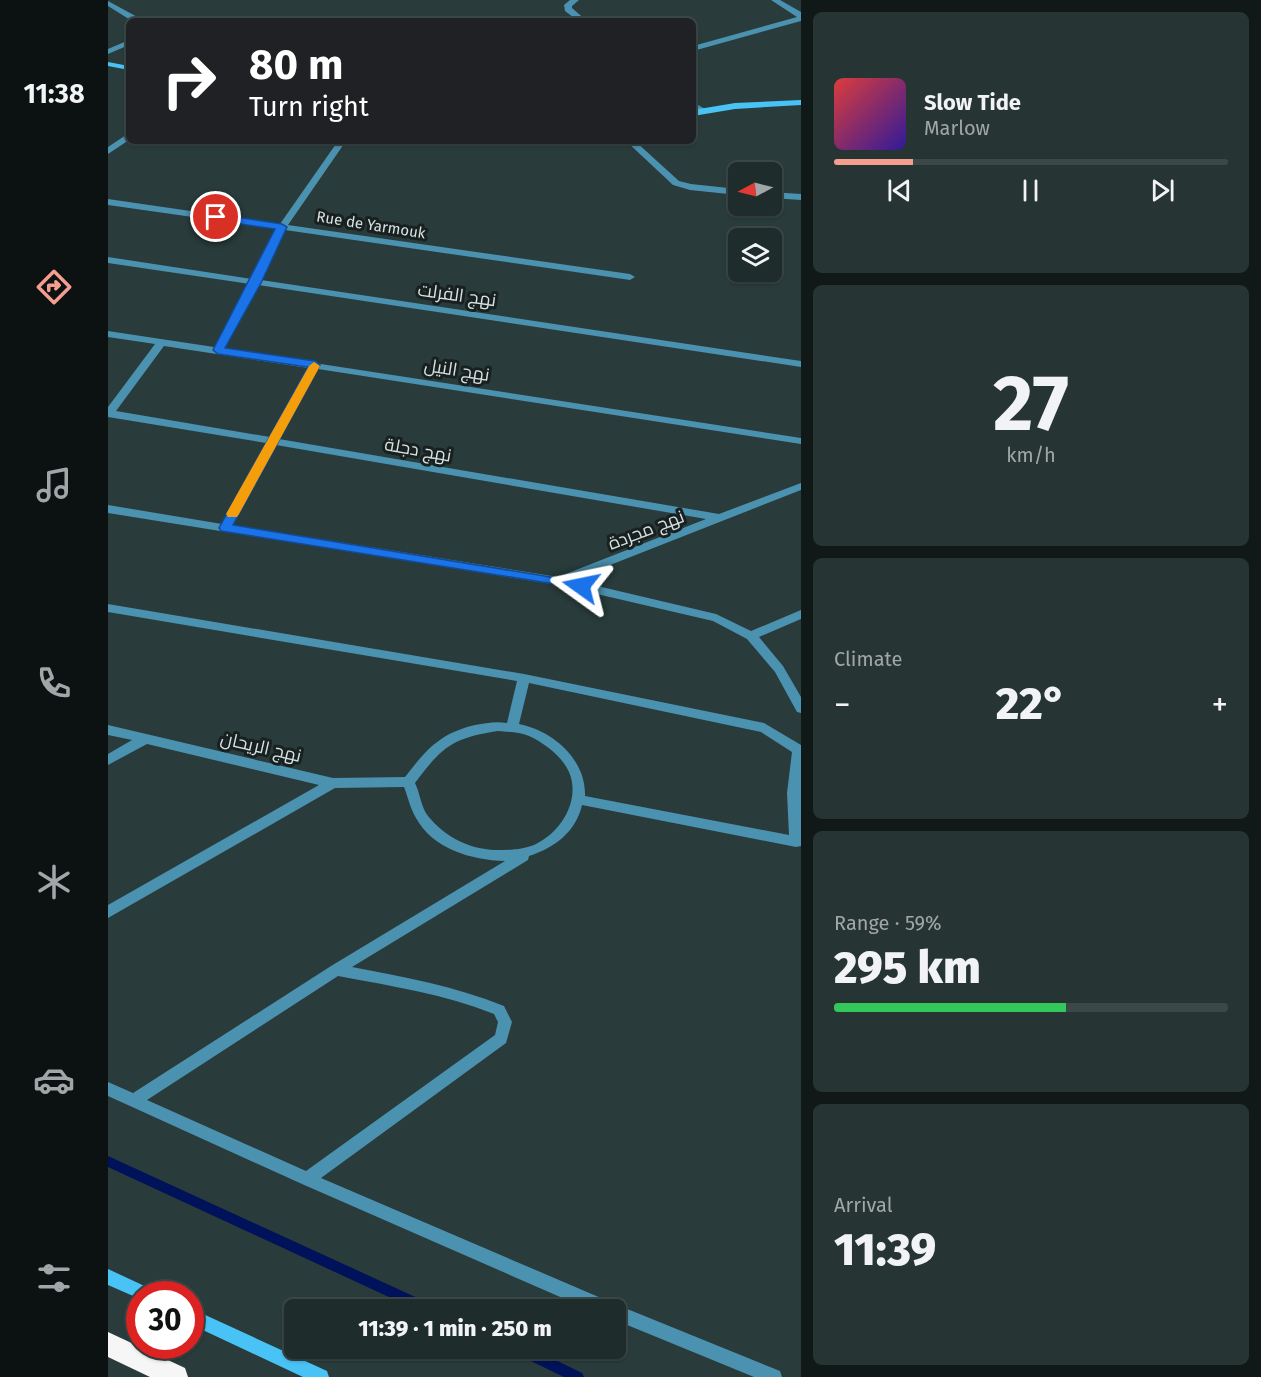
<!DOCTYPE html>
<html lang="en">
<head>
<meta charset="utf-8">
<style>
	:root { --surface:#1f2c2c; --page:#273434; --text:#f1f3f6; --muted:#a1a7a9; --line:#3c4848; --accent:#f59d8e }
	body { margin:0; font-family:"Fira Sans",Cairo,sans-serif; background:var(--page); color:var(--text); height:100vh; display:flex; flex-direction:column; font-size:22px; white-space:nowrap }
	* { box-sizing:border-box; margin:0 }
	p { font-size:20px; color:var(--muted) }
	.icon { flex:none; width:33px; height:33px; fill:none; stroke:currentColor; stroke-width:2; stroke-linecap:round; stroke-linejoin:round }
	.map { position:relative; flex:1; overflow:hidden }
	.details { display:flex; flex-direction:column; gap:12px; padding:12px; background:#111818; width:460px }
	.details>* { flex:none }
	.banner { position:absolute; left:18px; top:18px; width:570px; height:126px; border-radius:9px; box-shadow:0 2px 4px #0004,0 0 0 2px var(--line); background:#202124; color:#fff; overflow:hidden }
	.needle { width:39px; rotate:263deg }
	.tools { position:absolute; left:620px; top:162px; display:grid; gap:12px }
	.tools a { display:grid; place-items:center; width:54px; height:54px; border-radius:9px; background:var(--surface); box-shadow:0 2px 4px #0004,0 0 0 2px var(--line); font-size:30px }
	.speed { position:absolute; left:18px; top:1281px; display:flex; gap:12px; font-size:30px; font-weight:700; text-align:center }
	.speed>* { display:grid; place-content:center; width:78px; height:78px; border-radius:50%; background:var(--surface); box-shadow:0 2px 4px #0004,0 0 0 2px var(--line); line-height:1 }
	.speed .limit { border:9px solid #d22; background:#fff; color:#111 }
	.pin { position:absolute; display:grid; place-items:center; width:51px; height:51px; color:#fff; margin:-26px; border:3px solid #fff; border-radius:50%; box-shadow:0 2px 6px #0007 }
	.me { position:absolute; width:66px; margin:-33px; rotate:282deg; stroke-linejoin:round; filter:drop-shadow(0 0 4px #0008) }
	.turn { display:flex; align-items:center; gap:21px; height:126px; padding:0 24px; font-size:27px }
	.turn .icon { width:78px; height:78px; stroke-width:2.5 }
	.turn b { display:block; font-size:42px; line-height:51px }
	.big { font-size:45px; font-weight:800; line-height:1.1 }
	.details .tile { flex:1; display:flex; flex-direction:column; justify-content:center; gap:9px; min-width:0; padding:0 21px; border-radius:9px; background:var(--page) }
	.details .dial { align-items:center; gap:0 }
	.dial b { font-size:78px; line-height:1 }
	.song { display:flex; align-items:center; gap:18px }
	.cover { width:72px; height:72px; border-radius:9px; background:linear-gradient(135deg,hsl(0 70% 55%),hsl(250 70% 35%)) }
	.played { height:6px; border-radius:3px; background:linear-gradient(90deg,var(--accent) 20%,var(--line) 20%) }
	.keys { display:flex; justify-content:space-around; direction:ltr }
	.heat { display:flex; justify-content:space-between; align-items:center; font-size:33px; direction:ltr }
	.charge { height:9px; border-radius:4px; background:linear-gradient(90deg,#34c759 59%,var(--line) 0) }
	.trip { position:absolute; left:176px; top:1299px; width:342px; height:60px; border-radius:9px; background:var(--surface); box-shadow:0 2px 4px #0004,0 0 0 2px var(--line); font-weight:800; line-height:60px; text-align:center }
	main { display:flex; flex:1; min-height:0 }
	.tabs { display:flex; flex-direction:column; width:108px; justify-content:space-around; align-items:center; background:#0c1212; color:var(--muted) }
	.tabs .icon { width:42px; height:42px }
	.tabs .on { color:var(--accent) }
	.tabs b { font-size:27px; color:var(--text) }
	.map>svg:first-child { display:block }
</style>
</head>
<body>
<main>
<nav class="tabs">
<b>11:38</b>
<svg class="icon on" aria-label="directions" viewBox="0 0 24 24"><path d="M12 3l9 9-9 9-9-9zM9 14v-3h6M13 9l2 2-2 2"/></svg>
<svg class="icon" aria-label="music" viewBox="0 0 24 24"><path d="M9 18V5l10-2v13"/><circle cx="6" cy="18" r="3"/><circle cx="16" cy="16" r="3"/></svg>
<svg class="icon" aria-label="phone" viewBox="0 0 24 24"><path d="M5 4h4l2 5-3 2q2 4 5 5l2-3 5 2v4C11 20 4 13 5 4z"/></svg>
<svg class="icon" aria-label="climate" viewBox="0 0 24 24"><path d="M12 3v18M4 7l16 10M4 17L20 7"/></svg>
<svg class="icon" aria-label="car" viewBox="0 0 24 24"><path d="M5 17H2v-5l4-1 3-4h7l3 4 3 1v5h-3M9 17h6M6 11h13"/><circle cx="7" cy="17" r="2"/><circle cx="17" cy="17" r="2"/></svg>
<svg class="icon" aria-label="filters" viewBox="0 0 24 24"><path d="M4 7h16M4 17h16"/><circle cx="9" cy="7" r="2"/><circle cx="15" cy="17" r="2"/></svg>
</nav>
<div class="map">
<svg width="693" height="1377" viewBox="0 0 693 1377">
	<rect width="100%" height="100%" fill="#293b3b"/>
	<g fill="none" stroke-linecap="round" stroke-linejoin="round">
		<path fill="#001259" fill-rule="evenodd" d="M0 1156 327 1306 329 1310H309L0 1167Z
			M402 1348H423L474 1373 476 1377H456L404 1352Z"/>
		<path fill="#4b91b0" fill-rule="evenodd" d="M462 0H471L464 6V8L479 21H470L457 11 456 5Z
			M663 0H672L693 12V21L585 51V46L689 17Z
			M0 1 33 19 34 21H24L0 6Z
			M21 40V45L0 54V49Z
			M585 102 597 109V113H591L585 108Z
			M21 133V140L0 154V147Z
			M230 141H238L180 225 522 274 527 277 522 280 177 230 153 280 693 361V367L150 285 116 349 693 438V444L210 369 171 439 611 514 693 483V490L464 580 608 614 643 631 693 610V619L651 637 675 666 693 697V713L689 712 667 672 639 639 605 621 450 585 0 513V505L114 524 158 443 0 417V407L47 344 0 337V331L106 347 142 284 0 263V257L144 279 169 229 0 205V199L172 224ZM56 346 200 368 162 437 8 411ZM168 445 598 519 450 577 124 525Z
			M518 141H527L571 181 583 184 630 189V195L582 190 565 185Z
			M663 192 693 194V200L663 198Z
			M0 604 416 674 656 723 693 745V846L688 847 474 805C468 832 446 848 421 856L420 860 244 967C296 977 347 986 396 1006L404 1022 398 1043 213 1178 507 1304 672 1371 674 1377H646L507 1320V1310H482L194 1184 0 1096V1082L25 1093 223 966 397 861C363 860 325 849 308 818 302 808 300 797 296 787L227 788 0 918V905L211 785 39 744 0 765V754L24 740 0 735V725L225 778 297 777C318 750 332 733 367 725 378 723 388 721 399 723L409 681 0 612ZM421 683 653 732 684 752 679 793 681 835 477 796C478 759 445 731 411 724ZM390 731C400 732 412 732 421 736 436 743 454 756 461 772 473 800 453 832 428 844 415 850 401 850 387 850 361 849 337 837 320 816 313 807 312 793 307 783 334 747 344 738 390 731ZM230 976C283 986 336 994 386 1014L390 1022 387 1035 198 1171 39 1100Z"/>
		<path fill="#49c3f5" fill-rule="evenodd" d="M0 62 21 66V70L0 66Z
			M693 100V105L627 109 585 116V110L627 103Z
			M0 1269 43 1289 45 1294H32V1299L0 1285Z
			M82 1308 219 1371 221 1377H195L82 1324Z"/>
		<path fill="#f6f6f6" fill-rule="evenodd" d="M0 1332 77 1368 80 1377H42L0 1357Z"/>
	</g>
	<path fill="#1a73e8" stroke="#114b97" stroke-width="1.5" d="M108 214 174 224 179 227 153 283 117 348 207 361 212 365 125 525 473 582 478 583V589L113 531 111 528 200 367 110 354 105 350 167 229 105 220 103 217Z"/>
	<path fill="#f59e0b" d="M206 362 212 366 131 514 129 517H120L118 514 201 366Z"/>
	<g text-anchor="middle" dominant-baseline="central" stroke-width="6" stroke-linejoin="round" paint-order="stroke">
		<g font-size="15" fill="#d7e2e2" stroke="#182020">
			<text transform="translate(263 225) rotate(9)">Rue de Yarmouk</text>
		</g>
		<g font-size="18" fill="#d7e2e2" stroke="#182020">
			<text transform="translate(349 295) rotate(8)">نهج الفرلت</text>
			<text transform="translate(349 370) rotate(9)">نهج النيل</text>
			<text transform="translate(310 450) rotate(10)">نهج دجلة</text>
			<text transform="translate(538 530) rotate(-21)">نهج مجردة</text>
			<text transform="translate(153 747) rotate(13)">نهج الريحان</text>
		</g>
	</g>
</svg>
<div class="tools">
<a><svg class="needle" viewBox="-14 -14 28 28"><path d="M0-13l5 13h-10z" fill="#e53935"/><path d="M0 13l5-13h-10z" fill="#a1a7a9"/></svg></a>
<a><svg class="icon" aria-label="layers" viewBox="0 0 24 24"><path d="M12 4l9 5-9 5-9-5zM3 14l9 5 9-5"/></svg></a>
</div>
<div class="speed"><div class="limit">30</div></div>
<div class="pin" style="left:108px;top:217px;background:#d93025"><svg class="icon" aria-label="arrive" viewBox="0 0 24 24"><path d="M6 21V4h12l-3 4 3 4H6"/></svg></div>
<svg class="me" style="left:473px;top:586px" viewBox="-20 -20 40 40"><path d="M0-17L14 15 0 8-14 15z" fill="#1a73e8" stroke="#fff" stroke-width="4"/></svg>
<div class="trip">11:39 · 1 min · 250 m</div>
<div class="banner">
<div class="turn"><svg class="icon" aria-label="right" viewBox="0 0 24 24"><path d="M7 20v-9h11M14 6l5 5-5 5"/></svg><div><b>80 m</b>Turn right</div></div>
</div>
</div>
<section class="details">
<div class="tile">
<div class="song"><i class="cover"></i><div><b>Slow Tide</b><p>Marlow</p></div></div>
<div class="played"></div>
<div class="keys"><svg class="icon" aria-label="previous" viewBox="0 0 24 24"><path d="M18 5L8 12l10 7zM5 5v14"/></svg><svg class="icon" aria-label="pause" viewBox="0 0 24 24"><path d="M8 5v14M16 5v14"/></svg><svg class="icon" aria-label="next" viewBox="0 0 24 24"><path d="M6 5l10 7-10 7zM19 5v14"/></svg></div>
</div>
<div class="tile dial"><b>27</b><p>km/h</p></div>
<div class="tile"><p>Climate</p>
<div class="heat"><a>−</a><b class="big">22°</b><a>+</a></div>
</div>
<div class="tile"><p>Range · 59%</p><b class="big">295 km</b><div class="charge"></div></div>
<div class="tile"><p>Arrival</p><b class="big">11:39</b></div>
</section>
</main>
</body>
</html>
